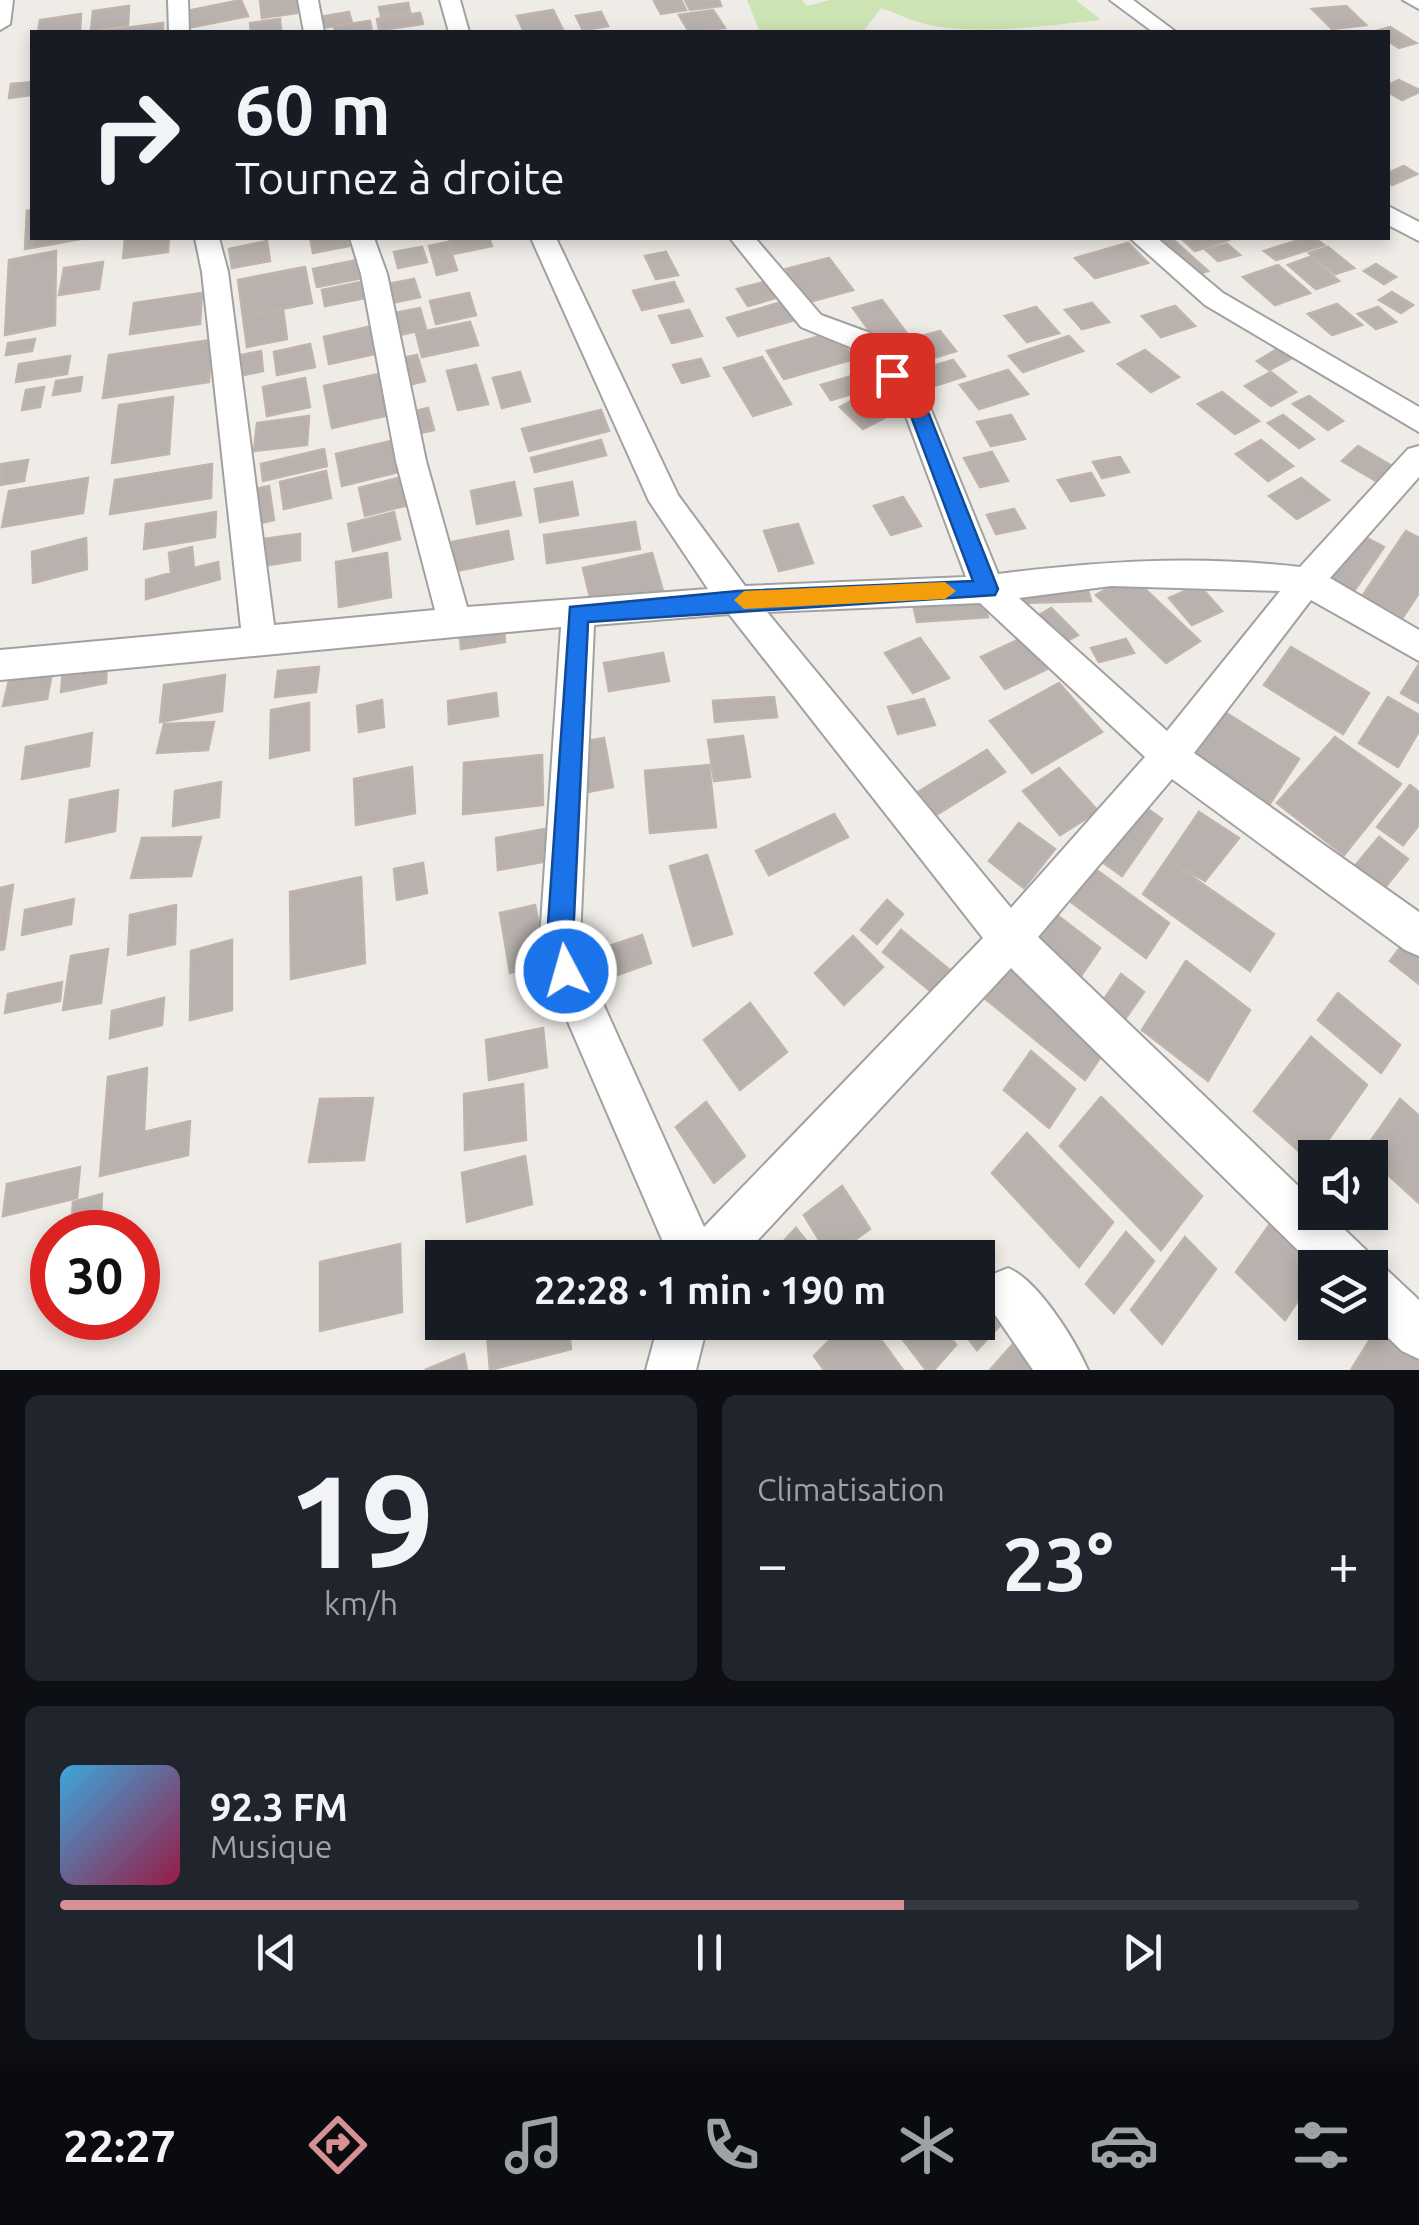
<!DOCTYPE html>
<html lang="fr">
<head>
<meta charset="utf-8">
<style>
	:root { --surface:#171b24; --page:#20242c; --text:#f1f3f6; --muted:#9ea1a6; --line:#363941; --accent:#d79094 }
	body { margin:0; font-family:Ubuntu,sans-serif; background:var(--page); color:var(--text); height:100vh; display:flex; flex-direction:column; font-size:38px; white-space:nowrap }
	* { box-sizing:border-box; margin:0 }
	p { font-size:32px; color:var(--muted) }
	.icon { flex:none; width:55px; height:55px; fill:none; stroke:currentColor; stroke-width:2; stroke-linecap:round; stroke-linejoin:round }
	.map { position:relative; height:1370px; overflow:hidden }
	.drawer { display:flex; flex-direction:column; gap:25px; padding:25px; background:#0d0f14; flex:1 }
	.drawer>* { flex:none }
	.hud { position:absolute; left:30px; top:30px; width:1360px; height:210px; border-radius:0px; box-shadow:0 5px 15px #0003; background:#171b24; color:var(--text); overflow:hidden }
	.fabs { position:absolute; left:1298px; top:1140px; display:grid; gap:20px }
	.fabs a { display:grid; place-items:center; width:90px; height:90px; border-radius:0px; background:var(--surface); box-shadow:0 5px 15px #0003; font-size:50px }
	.speed { position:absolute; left:30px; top:1210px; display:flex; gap:20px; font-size:50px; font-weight:700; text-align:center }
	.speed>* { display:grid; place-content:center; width:130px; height:130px; border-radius:50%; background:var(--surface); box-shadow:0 5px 15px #0003; line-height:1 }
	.speed .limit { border:15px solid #d22; background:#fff; color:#111 }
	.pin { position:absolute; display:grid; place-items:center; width:85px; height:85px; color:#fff; margin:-42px; border-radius:20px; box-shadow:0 5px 15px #0006 }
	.me { position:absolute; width:110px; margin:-55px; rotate:354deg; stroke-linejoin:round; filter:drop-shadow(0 0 8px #0008) }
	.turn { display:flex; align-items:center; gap:35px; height:210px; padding:0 40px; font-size:45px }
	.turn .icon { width:130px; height:130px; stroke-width:2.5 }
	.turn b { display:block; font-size:70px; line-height:85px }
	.big { font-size:75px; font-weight:700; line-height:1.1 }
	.drawer .tile { flex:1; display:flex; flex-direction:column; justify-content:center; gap:15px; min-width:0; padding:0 35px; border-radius:15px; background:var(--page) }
	.drawer .dial { align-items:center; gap:0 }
	.dial b { font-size:130px; line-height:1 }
	.song { display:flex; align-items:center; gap:30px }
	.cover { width:120px; height:120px; border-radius:15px; background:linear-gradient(135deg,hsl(200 70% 55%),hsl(340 70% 35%)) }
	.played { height:10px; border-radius:5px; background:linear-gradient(90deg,var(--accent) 65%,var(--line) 65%) }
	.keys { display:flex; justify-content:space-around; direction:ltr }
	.heat { display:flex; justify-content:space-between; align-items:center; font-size:55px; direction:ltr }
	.drawer .tiles { flex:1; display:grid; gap:25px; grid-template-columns:1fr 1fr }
	.tile:last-child { grid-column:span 2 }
	.trip { position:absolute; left:425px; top:1240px; width:570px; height:100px; border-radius:0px; background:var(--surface); box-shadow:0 5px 15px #0003; font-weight:700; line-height:100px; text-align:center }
	.tab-bar { display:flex; height:160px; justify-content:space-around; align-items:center; background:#090b0e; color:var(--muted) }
	.tab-bar .icon { width:70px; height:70px }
	.tab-bar .selected { color:var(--accent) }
	.tab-bar b { font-size:45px; color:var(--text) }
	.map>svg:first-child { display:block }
</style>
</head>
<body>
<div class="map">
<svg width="1419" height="1370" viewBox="0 0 1419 1370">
	<rect width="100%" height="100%" fill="#efece7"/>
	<path fill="#cce3b3" d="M747 0H802L807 6 830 0H1076L1101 20C1048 25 988 35 934 26 916 23 898 14 881 8L863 32H760Z"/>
	<path fill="#b8b1ad" stroke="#bfb3ab" stroke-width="2.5" d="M241 0 248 16 192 27 187 11Z
		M260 0H296L297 13 262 18Z
		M681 0 686 10 661 14 654 1Z
		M685 0H719L721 6 690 10Z
		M408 3 410 12 381 16 379 7Z
		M129 6 128 25 91 30 93 11Z
		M1346 6 1366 25 1332 29 1312 9Z
		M553 10 564 32H524L517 16Z
		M713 10 725 28 689 32 679 15Z
		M349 12 352 23 322 28 320 17Z
		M601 12 608 26 583 30 576 16Z
		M420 13 423 24 379 30 377 19Z
		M81 14 80 32H38L40 20Z
		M280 19 281 32H251L250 23Z
		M370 21 372 32H335L334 26Z
		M163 23V32H103V31Z
		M1390 27 1416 43 1399 48 1388 41V32H1373Z
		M1399 80 1419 90V92L1402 100 1388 92V85Z
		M32 82V95L9 98 11 84Z
		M1404 166 1417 174 1392 185 1388 182V173Z
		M32 210V238H86L25 249 27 211Z
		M125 238H169L168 252 123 258Z
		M310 238H347L349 246 313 253Z
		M448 238H489L492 246 453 254Z
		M1171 238 1208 271 1192 276 1156 243Z
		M1181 238H1225L1228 240 1195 251Z
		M1305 238H1315L1324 245 1276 260 1264 251Z
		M267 241 270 261 232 268 229 249Z
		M448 242 457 270 437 275 429 246Z
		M1128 243 1148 263 1095 278 1075 258Z
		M1227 244 1240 255 1218 261 1206 250Z
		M422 247 427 262 398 268 394 252Z
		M1328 247 1354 268 1335 274 1309 253Z
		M56 251 55 325 5 335 9 260Z
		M666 252 678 275 656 279 645 256Z
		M1310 257 1339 281 1316 289 1288 265Z
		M829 258 853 290 809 302 786 269Z
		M362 259 367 277 317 287 313 269Z
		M103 262 99 289 59 295 64 268Z
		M1376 264 1396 277 1384 284 1364 271Z
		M1278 265 1310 293 1275 305 1243 277Z
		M305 267 312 303 243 317 238 280Z
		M414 279 420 297 387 304 383 285Z
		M768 281 779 297 748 306 737 289Z
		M361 282 365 298 325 306 322 290Z
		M674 282 683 301 642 310 633 291Z
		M1392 292 1413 305 1401 313 1379 300Z
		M202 293 200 324 130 334 134 303Z
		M469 293 476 315 436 324 430 301Z
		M882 300 908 335 878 343 853 308Z
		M782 302 795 320 738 336 727 318Z
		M1092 303 1109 322 1082 329 1065 310Z
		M1337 304 1362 325 1332 335 1308 314Z
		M1175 306 1195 326 1161 337 1142 316Z
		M1036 307 1059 333 1027 342 1005 316Z
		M1378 307 1396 322 1376 329 1358 314Z
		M420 308 426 329 400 335 395 313Z
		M283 309 287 339 247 347 243 317Z
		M689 310 702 336 672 343 659 316Z
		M470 322 478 345 422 357 416 333Z
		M372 326 379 353 329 364 324 337Z
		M940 331 956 351 890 371 875 349Z
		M835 332 854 359 784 379 767 351Z
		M1069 336 1083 351 1023 372 1009 356Z
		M35 339 32 351 6 355 8 343Z
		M211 340 209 382 103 398 109 355Z
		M310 344 315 367 277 375 274 352Z
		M1279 348 1292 358 1269 370 1257 361Z
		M1145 350 1179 377 1151 392 1118 364Z
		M261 351 263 371 234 377 232 357Z
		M417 355 425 381 404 386 398 359Z
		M70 356 67 374 16 382 19 364Z
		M762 357 791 404 753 416 724 368Z
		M701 359 709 376 682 383 673 365Z
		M953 360 965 376 928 388 916 371Z
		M476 365 488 404 458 410 447 371Z
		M1008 370 1028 394 979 409 960 385Z
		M869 371 880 386 831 400 821 385Z
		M520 372 530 401 502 408 493 378Z
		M1271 372 1296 392 1271 406 1245 386Z
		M383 373 393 414 332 428 324 386Z
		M82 377 80 391 53 395 56 381Z
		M305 378 310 407 267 416 263 387Z
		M44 387 40 407 22 410 26 390Z
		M1222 392 1259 421 1235 434 1198 404Z
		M860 396 884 418 863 429 840 407Z
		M1309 396 1343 421 1328 430 1293 404Z
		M173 397 169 454 112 463 119 405Z
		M428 408 434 430 416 434 411 412Z
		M601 410 609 431 529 451 522 429Z
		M1011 415 1025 439 991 446 977 422Z
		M1283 415 1314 439 1299 448 1268 423Z
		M309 416 307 445 254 451 257 423Z
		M395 440 402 471 342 486 336 454Z
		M601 440 606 455 535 472 531 458Z
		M1261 440 1293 466 1268 481 1236 454Z
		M1358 446 1392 466 1376 481 1342 461Z
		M324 449 327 466 263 481 261 464Z
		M992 452 1008 481 980 487 964 458Z
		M1120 457 1129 472 1102 478 1093 462Z
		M28 460 24 481 0 485 1 464Z
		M212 464 211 498 110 514 115 480Z
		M326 471 331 498 284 509 280 482Z
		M1091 473 1104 495 1071 501 1058 480Z
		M402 477 408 505 365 516 359 488Z
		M88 478 83 513 2 527 9 491Z
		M1301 478 1329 500 1297 519 1269 496Z
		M514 482 521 515 477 524 471 491Z
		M572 482 578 515 540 522 535 489Z
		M269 486 274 520 253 525 250 490Z
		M903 497 921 526 891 535 874 506Z
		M1014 509 1025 528 996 534 987 515Z
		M216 512 215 537 144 549 146 524Z
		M394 512 400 539 353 551 348 524Z
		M635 522 640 549 547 563 544 535Z
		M798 524 813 563 779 571 764 531Z
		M508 531 513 559 457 571 452 542Z
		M1406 531 1419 538V593L1403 617 1363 595Z
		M1357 533 1384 547 1354 591 1326 575Z
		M300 534V560L256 567V540Z
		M86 538 87 569 33 583 32 552Z
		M192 547 194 568 218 562 220 579 146 599V580L171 573 169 553Z
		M387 553 391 597 339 607 336 562Z
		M652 553 663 591 592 606 583 568Z
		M1130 575 1200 641 1166 663 1096 595Z
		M1199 585 1222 611 1192 625 1169 598Z
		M1087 587 1091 601 1020 603 1016 589Z
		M981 595 988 617 917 622 912 600Z
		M1051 608 1078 635 1060 645 1034 618Z
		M504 628 505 642 461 649 460 636Z
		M920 638 949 678 913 693 885 653Z
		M1022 638 1047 669 1005 689 981 657Z
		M1126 639 1134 653 1099 662 1091 648Z
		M1291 647 1369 693 1343 734 1264 685Z
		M663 653 669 681 609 691 604 663Z
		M107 661 106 683 61 692 63 670Z
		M1419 664V703L1401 693Z
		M319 667 316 692 275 697 278 671Z
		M52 673 47 699 3 706 9 680Z
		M225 675 222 711 160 722 164 685Z
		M1059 683 1102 732 1032 773 990 721Z
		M496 693 498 716 449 724 448 701Z
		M774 697 777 717 715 722 713 701Z
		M1388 697 1419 715V731L1398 767 1359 743Z
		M924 699 935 725 898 734 888 707Z
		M382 700 384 727 359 732 357 706Z
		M309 703V750L270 758 271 710Z
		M1217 707 1299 759 1267 808 1183 753Z
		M214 722 208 750 157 753 164 724Z
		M92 733 89 766 22 779 26 747Z
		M743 736 750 777 714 781 708 740Z
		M1335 737 1401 784 1344 855 1277 803Z
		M604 738 613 787 583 793 582 742Z
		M987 750 1005 772 936 815 918 792Z
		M542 755 543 805 463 814 464 763Z
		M709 765 716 827 650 833 645 771Z
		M412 767 415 813 356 825 354 779Z
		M1059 768 1098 811 1060 835 1023 791Z
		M221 782 219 817 173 826 175 791Z
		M1410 785 1419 792V825L1403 845 1377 827Z
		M118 790 115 831 66 842 70 800Z
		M1135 800 1162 819 1122 876 1094 856Z
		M1199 812 1239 838 1205 881 1167 859Z
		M834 814 848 837 769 875 756 851Z
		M1019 823 1055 849 1024 888 989 861Z
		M545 829 548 861 498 870 496 838Z
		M201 837 191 876 131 878 142 838Z
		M1379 837 1408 859 1383 890 1354 867Z
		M707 855 732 934 693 946 670 866Z
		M1167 859 1274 934 1250 971 1143 894Z
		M423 863 427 893 397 900 394 869Z
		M1087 863 1169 923 1146 958 1063 896Z
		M361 877 365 963 291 979 290 892Z
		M13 885 4 949 0 950V888Z
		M74 899 71 924 22 935 25 910Z
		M887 900 903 914 877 944 861 930Z
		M176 905 175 944 128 955 130 915Z
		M535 905 546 963 510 973 500 913Z
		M1053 912 1100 948 1081 976 1033 939Z
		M901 930 951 971 934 994 883 952Z
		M642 935 651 963 617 975 609 946Z
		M853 936 883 967 844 1005 815 973Z
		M232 940V1010L190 1020 191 951Z
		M1405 941 1419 952V984L1390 961Z
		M108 949 101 1003 63 1010 71 956Z
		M1001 960 1108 1046 1085 1080 977 992Z
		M1186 961 1250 1010 1208 1081 1142 1030Z
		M1121 974 1144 992 1123 1022 1101 1004Z
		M62 982 60 1001 5 1013 8 994Z
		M1338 993 1400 1045 1381 1073 1318 1020Z
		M164 998 162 1025 110 1038 112 1011Z
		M750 1003 787 1052 740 1090 704 1040Z
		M543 1028 547 1067 489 1080 486 1040Z
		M1311 1037 1367 1085 1312 1163 1254 1111Z
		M1031 1051 1075 1089 1049 1128 1004 1090Z
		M147 1068 144 1132 190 1121 188 1155 100 1176 108 1077Z
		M523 1084 526 1140 465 1150 464 1094Z
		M1101 1097 1202 1196 1161 1250 1060 1146Z
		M373 1098 364 1160 309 1162 320 1099Z
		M1400 1099 1419 1116V1203L1363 1152Z
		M706 1102 745 1156 714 1183 676 1127Z
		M1027 1133 1113 1222 1079 1267 992 1173Z
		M525 1156 532 1204 467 1222 462 1173Z
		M80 1167 77 1198 3 1216 7 1184Z
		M842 1186 870 1229 830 1258 804 1215Z
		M102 1194 100 1232H71L73 1202Z
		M1277 1214 1320 1268H1315V1275L1285 1320 1236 1272Z
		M796 1228 820 1258H768Z
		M1126 1232 1154 1261 1114 1313 1086 1284Z
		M1185 1237 1216 1269 1162 1344 1131 1310Z
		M400 1244 402 1312 320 1331V1262Z
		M986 1289 1008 1317 977 1350 956 1322H978V1297Z
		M1386 1314 1419 1345V1370H1351Z
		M486 1322H568L571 1349 490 1370Z
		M848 1322H868L903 1370H824L814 1356Z
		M909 1322H940L956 1345 934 1370H926L898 1333Z
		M1013 1344 1034 1370H990Z
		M464 1354 467 1370H425Z"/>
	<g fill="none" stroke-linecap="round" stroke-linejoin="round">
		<g stroke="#a1a1a1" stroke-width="4">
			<path id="street" d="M0 0H13L10 24 0 30Z
				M168 0H188L189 32H169Z
				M298 0H318L324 32H304Z
				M440 0H460L469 32H449Z
				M1110 0H1133L1176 32H1153Z
				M1403 0H1419V9Z
				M1388 206 1419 222V241L1388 225Z
				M195 238H219L228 272 274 625 435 610 396 461 361 274 350 238H374L387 274 426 461 467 607 708 589 649 501 531 238H556L678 495 745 586 966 577 904 411 850 347 801 327 730 238H755L821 315 870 333 927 400 998 574C1102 561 1195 555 1300 567L1408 449 1419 446V477L1330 578 1419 630V661L1311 600 1194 753 1419 912V956L1405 950 1172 779 1038 937 1315 1202V1212H1326L1367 1251 1372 1264 1387 1270 1419 1300V1359L1402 1351 1370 1320V1268H1316L1011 968 741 1258H670L546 971 540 939 561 627 0 680V650L241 628 202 272ZM1111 586 1280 591 1167 731 1019 598ZM980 603 1145 757 1011 908 767 612ZM729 614 983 938 704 1227 587 968 580 939 594 625Z
				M1130 238H1157L1223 293 1419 407V432L1205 305Z
				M1008 1268C1038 1280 1075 1340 1088 1370H1033L991 1309 984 1292 991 1275Z
				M659 1322H708L696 1370H646Z"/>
		</g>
		<use href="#street" fill="#fff" fill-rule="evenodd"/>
	</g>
	<path fill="#1a73e8" stroke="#114b97" stroke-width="2.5" d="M892 369 898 371 929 414 998 589 995 595 588 622 573 939 580 971 576 980 566 984 557 980 547 939 570 607 738 591 973 581 911 416 883 375Z"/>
	<path fill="#f59e0b" d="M945 582 956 591 945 599 744 609 734 600 744 591Z"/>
</svg>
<div class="fabs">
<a><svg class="icon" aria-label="sound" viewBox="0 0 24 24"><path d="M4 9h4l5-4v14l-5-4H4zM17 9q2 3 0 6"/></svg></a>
<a><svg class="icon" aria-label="layers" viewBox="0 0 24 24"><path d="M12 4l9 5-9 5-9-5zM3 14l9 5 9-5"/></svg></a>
</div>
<div class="speed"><div class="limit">30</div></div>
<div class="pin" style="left:892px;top:375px;background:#d93025"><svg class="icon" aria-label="arrive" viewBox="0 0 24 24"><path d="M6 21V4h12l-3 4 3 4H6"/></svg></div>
<svg class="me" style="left:566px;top:971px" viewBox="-20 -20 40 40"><circle r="17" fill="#1a73e8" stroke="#fff" stroke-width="3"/><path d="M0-11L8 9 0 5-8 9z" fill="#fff"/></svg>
<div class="trip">22:28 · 1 min · 190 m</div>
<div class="hud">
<div class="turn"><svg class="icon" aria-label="right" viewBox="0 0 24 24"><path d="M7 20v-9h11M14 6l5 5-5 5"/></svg><div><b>60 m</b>Tournez à droite</div></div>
</div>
</div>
<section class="drawer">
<div class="tiles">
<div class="tile dial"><b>19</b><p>km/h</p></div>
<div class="tile"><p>Climatisation</p>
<div class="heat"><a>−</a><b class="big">23°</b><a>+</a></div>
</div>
<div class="tile">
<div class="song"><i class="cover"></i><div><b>92.3 FM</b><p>Musique</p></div></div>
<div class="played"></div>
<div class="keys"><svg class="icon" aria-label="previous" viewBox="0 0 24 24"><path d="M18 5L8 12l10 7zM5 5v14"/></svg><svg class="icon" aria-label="pause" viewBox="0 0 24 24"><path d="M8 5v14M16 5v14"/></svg><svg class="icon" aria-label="next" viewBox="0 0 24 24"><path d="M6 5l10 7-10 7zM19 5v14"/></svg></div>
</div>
</div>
</section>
<nav class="tab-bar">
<b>22:27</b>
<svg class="icon selected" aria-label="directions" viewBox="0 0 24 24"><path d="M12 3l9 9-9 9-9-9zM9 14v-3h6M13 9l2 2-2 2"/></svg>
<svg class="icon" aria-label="music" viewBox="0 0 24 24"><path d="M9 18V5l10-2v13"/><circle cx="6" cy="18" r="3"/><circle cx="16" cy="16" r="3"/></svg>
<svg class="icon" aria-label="phone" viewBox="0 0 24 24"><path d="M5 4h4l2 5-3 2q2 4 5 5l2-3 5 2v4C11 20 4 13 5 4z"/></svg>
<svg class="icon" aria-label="climate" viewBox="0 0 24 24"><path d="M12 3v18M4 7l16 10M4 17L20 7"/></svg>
<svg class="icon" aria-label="car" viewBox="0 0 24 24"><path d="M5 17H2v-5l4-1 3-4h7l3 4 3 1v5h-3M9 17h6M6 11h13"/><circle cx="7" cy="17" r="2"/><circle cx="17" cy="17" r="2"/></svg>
<svg class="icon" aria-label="filters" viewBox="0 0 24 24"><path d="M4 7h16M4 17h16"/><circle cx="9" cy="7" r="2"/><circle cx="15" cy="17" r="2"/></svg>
</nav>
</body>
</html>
